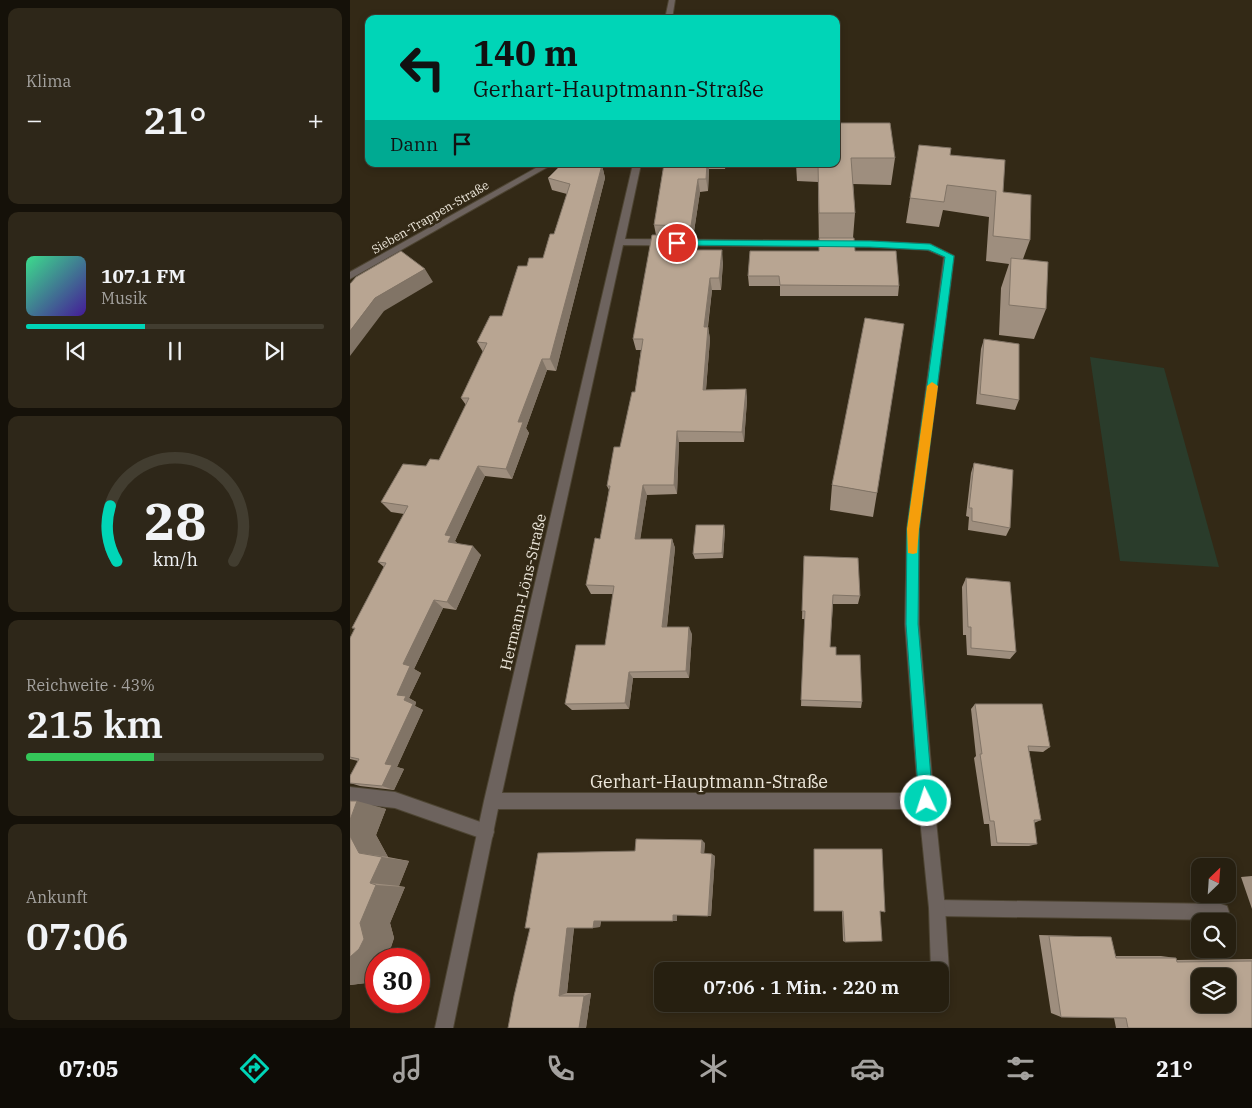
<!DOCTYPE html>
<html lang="de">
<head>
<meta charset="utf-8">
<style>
	:root { --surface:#261f10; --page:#2e2719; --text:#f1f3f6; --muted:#a4a29f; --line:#423d30; --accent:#00d5b7 }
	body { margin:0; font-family:"IBM Plex Serif",serif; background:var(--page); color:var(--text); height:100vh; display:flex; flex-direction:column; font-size:19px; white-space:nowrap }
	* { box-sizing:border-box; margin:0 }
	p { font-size:16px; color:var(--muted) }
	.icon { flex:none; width:28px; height:28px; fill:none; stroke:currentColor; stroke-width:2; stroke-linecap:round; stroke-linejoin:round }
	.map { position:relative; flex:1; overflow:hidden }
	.details { display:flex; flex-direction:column; gap:8px; padding:8px; background:#151109; width:350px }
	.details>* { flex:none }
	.guide { position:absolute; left:15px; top:15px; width:475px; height:152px; border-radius:10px; box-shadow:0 2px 8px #0003,0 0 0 1px var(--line); background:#00d5b7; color:#111; overflow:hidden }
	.needle { width:32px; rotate:25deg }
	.controls { position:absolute; left:841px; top:858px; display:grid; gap:10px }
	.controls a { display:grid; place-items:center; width:45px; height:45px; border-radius:10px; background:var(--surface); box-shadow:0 2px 8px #0003,0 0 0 1px var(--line); font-size:25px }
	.speed { position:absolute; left:15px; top:948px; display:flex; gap:10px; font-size:25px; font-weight:700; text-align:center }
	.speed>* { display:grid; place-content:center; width:65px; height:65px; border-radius:50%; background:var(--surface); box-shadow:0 2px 8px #0003,0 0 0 1px var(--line); line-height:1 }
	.speed .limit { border:8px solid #d22; background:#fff; color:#111 }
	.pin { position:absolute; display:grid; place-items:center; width:42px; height:42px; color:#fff; margin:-21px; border:2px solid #fff; border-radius:50%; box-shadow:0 1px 5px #0007 }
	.me { position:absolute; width:55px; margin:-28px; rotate:356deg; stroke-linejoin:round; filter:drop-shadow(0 0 4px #0008) }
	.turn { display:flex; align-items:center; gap:18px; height:105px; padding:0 25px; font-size:22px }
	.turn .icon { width:65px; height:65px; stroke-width:2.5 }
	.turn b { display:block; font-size:35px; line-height:42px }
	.then { display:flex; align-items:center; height:48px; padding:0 25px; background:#0003; gap:10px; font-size:19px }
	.big { font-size:38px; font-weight:600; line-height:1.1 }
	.details .tile { flex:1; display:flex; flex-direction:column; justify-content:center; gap:8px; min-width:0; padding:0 18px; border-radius:10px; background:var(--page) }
	.details .dial { align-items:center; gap:0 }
	.dial svg { height:130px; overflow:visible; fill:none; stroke:var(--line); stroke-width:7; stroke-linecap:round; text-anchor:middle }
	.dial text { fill:var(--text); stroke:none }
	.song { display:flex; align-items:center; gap:15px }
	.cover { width:60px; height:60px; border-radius:8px; background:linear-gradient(135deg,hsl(150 70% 55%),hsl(260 70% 35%)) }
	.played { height:5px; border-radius:2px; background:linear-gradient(90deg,var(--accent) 40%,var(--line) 40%) }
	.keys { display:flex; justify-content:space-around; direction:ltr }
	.heat { display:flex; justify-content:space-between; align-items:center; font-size:28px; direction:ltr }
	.charge { height:8px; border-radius:4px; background:linear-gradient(90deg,#34c759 43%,var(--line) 0) }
	.trip { position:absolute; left:304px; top:962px; width:295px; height:50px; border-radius:10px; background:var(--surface); box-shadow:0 2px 8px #0003,0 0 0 1px var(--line); font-weight:600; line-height:50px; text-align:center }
	.tab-bar { display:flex; height:80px; justify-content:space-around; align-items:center; background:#0f0c06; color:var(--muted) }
	.tab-bar .icon { width:35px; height:35px }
	.tab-bar .current { color:var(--accent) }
	.tab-bar b { font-size:22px; color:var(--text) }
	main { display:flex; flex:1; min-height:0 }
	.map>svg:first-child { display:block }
</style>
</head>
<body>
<main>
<section class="details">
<div class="tile"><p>Klima</p>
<div class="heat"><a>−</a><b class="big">21°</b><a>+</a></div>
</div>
<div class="tile">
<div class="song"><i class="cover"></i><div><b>107.1 FM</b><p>Musik</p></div></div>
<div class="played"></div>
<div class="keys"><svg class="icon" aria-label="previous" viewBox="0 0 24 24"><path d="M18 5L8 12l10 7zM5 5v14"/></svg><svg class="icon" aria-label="pause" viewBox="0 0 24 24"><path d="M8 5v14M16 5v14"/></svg><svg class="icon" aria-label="next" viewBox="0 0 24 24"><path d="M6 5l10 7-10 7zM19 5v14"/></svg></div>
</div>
<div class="tile dial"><svg viewBox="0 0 100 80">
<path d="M14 69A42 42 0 1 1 86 69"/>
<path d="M14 69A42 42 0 0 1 10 35" stroke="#00d5b7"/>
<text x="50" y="56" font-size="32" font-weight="700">28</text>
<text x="50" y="72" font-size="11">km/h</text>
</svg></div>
<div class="tile"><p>Reichweite · 43%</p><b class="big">215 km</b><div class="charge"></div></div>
<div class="tile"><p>Ankunft</p><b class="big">07:06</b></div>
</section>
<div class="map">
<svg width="902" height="1028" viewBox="0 0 902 1028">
	<rect width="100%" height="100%" fill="#332916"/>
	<path fill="#2a3c2b" d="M740 357 814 368 869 567 770 561Z"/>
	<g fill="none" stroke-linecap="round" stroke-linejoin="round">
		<g stroke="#4d4432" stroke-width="2">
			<path id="service" d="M0 787 45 792 136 824 142 826 144 832 142 838 136 840 45 808 0 803Z
				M587 900 871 904 877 906 879 912 877 918 871 920 587 916 581 914 579 908 581 902Z"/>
		</g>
		<g stroke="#4d4432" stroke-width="2">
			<path id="minor" d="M319 0H325L322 19H315Z
				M193 164H203L0 279V272Z
				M283 164H291L275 239 520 241 580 244 604 256 569 529V624L584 801 595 908 599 971 596 977 590 980V971H581L579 908 569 809H148L103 1028H85L134 801ZM273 245 520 247 578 250 594 257 557 529 555 624 568 793H152Z"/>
		</g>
		<use href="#service" fill="#6d635e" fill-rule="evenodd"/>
		<use href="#minor" fill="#6d635e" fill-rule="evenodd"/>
	</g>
	<path fill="#9e8e7e" d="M486 123 545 158 541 185 503 184 505 213 503 238 505 251 549 286 548 296H430V286H399L398 276 469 251 468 182 447 181 446 164H486Z
		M600 155 653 192 680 240 673 259 696 309 684 339 649 335 651 288 659 264 636 261 639 217 593 210 589 227 556 223 560 198Z
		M314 164H376L375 169H359L358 191 350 192 343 238H340L342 247 341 250 373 262 371 290H362L358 327 360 339 356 390 396 389 397 400 394 442H329L327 494 297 495 290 539H322L325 548 317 627 342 634 339 678H283L279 709 222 710 215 704 255 645 263 594H241L236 585 250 539 259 490 257 486 270 447 285 392 291 350H286L283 339 306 235 304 225Z
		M252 165 255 178 206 371 197 370 176 428 179 433 162 479 135 476 105 541 108 544 131 555 106 610 93 608 64 669 71 673 59 698 66 702 65 706 73 710 47 767 54 769 44 790 10 786 0 783V776L8 761 0 759V638L5 629 2 628 34 567 28 562 54 514 41 512 31 502 76 466 89 460 116 405 111 398 133 352 127 342 152 316 177 266 193 258 204 234 217 194 202 190 198 178Z
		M634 339 669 400 665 410 626 404 631 349Z
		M624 463 660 528 656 536 618 530 619 517 616 516 621 473Z
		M482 485 527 493 523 517 480 510Z
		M375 530 373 558 345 559 343 554Z
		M454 556 510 596 508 604H483L480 647 486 655 512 702 511 708 451 706 455 619H452Z
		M616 578 666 652 660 659 617 655 616 635H613L612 587Z
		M625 704 700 747 693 752 679 751 691 820 684 823 687 844 679 846H641L639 824H634L624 758 626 756 621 709Z
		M0 801 36 809 26 835 38 857 59 861 49 886 55 887 40 923 44 938 41 947 25 960 16 983 0 985Z
		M355 843 354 853 365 856 361 916 327 915V921H251L250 927 224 928 217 993H241L236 1028 164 996 285 851Z
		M464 849 530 912 495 942 493 941 492 911H464Z
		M902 876V909L891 877Z
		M689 935 761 937 765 956H811L826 958V960L902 959V1028H766L764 1018 711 1017 701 1013Z"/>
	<path fill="#817466" d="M357 164H359V169L358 191 356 179Z
		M252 165 255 178 206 371 200 359Z
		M348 179 350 192 343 238 341 226Z
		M340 235 342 247 340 262 338 250Z
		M372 250 373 262 371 290 369 278Z
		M75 269 83 282 34 311 0 356V331L25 298Z
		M360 278 362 290 356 339 354 327Z
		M358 327 360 339 355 401 353 390Z
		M192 359 197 370 176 428 179 433 162 479 156 469 168 422Z
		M396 389 397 400 394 442 392 432Z
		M327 431 329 442 327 494 324 485Z
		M128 466 135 476 105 541 109 545 98 542 95 535Z
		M293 485 297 495 289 548 285 539Z
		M374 525 375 530 373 558 372 553Z
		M322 539 325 548 316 635 312 627Z
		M123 546 131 555 106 610 97 602Z
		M84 600 93 608 64 669 71 673 59 698 66 702 65 706 73 710 47 767 54 769 44 790 32 786 35 764 54 700 47 695 53 664Z
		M339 627 342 634 339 678 336 671Z
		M279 672 283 678 279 709 275 703Z
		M7 801 36 809 26 835 38 857 9 853 0 836V820Z
		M352 840 355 843 354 855 351 853Z
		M362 854 365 856 361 916H358Z
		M32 857 59 861 49 886 20 883Z
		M26 885 55 887 40 923 44 938 41 947 25 960 16 983 0 985V957L10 923Z
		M323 915H327V921H323Z
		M244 921H251L250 927 243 928Z
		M224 927 217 993 209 996 217 928Z
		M241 993 236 1028H229L234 996Z"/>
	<path fill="#b8a592" stroke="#817466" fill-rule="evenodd" d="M486 123H540L545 158H501L505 213H469L468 164H486Z
		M569 145 601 148 600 155 655 160 653 192 681 195 680 240 643 236 646 191 597 185 594 202 560 198Z
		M212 164H246L252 165 200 359H192L168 422H173L156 469 128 466 95 535 101 536 98 542 123 546 97 602 84 600 53 664 60 666 47 695 56 696 54 700 63 704 35 764 42 765 32 786 0 783V776L9 759 0 757V638L5 628H2L36 563 28 562 58 506 31 502 53 464 76 466 80 459 89 460 119 398H111L137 343 127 342 140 316H152L168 266H177L179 258H193L200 234H204L220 184 198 178Z
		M314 164H357L356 179H348L341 226 304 225Z
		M302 235H340L338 250H372L369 278H360L354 327H358L353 390 396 389 392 432 327 431 324 485H293L285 539H322L312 627H339L336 671 279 672 275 703 215 704 226 645H255L264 586 236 585 245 538 250 539 260 486H257L264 447H270L282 392H285L293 339H283Z
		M469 238H504L505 251H546L549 286 430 285 429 276H398L400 251H469Z
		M51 251 75 269 25 298 0 331V284L6 277Z
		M661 258 698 262 696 309 659 305Z
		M515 318 554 324 527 493 482 485Z
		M634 339 669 344V400L630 394Z
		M624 463 663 470 660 528 622 521V508H619Z
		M346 525H374L372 553 343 554Z
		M454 556 508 558 510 596 483 595 480 647H486V655H510L512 702 451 700 455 611H452Z
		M616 578 660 582 666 652 621 648V627H618Z
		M625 704H692L700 747 678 746 691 820H684L687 844 647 843 644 821H640L630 754H632Z
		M0 801H7L0 820Z
		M0 836 9 853 32 857 20 883 26 885 10 923 14 939 9 949 0 957Z
		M286 839 352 840 351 853 362 854 358 916 323 915V921H244L243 928H217L209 996H234L229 1028H158L164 996 180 928H175L188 853 285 851Z
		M464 849H532L535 912 530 911 532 941 495 942 493 911H464Z
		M699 936 761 937 766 958H826L827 962 902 961V1028H778L776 1018 711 1017ZM850 976H878V1004H850Z"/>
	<path fill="#00d5b7" stroke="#008a77" d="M327 240 520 241 580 244 604 256 569 529 568 624 583 801 581 806 576 808 571 806 569 801 556 624 557 529 595 257 579 250 520 247 324 245V241Z"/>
	<path fill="#f59e0b" d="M582 382 588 386 569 529 567 553 563 554 558 553 557 529 577 386Z"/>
	<g text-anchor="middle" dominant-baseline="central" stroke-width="5" stroke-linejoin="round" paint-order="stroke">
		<g font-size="12" fill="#ede7db" stroke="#332916">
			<text transform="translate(80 217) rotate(-30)">Sieben-Trappen-Straße</text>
		</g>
		<g font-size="15" fill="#ede7db" stroke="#332916">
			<text transform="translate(173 592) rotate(-77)">Hermann-Löns-Straße</text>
		</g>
		<g font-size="18" fill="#ede7db" stroke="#332916">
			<text x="359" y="781">Gerhart-Hauptmann-Straße</text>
		</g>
	</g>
</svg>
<div class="controls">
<a><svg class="needle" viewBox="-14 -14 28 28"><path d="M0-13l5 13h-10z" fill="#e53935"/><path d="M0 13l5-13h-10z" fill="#a4a29f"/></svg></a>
<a><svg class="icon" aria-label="search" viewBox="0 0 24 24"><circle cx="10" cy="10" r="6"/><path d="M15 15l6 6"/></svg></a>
<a><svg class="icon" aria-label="layers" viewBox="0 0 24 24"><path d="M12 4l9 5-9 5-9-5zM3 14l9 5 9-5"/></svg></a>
</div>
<div class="speed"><div class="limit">30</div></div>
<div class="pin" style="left:327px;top:243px;background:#d93025"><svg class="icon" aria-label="arrive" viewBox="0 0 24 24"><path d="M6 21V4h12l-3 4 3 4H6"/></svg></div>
<svg class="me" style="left:576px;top:801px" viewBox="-20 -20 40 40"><circle r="17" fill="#00d5b7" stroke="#fff" stroke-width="3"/><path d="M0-11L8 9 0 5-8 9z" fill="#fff"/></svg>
<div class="trip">07:06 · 1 Min. · 220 m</div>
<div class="guide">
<div class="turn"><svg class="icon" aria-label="left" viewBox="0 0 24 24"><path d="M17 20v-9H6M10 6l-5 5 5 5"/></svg><div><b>140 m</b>Gerhart-Hauptmann-Straße</div></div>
<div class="then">Dann<svg class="icon" aria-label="arrive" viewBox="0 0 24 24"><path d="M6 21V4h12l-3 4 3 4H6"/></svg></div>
</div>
</div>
</main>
<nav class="tab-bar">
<b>07:05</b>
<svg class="icon current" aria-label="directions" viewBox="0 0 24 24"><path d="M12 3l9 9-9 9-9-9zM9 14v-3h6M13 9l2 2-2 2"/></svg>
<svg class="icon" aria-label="music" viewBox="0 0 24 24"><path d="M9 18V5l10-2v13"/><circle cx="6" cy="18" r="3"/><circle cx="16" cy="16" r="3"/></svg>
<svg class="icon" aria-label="phone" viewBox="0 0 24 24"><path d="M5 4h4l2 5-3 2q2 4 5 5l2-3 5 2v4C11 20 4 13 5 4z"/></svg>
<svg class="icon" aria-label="climate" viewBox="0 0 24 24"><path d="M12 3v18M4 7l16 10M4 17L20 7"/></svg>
<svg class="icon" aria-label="car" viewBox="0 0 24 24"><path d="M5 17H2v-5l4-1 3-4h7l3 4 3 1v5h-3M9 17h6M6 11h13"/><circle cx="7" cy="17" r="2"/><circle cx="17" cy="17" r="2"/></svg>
<svg class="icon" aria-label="filters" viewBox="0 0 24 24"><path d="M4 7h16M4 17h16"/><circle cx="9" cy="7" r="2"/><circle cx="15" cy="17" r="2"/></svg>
<b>21°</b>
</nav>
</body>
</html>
